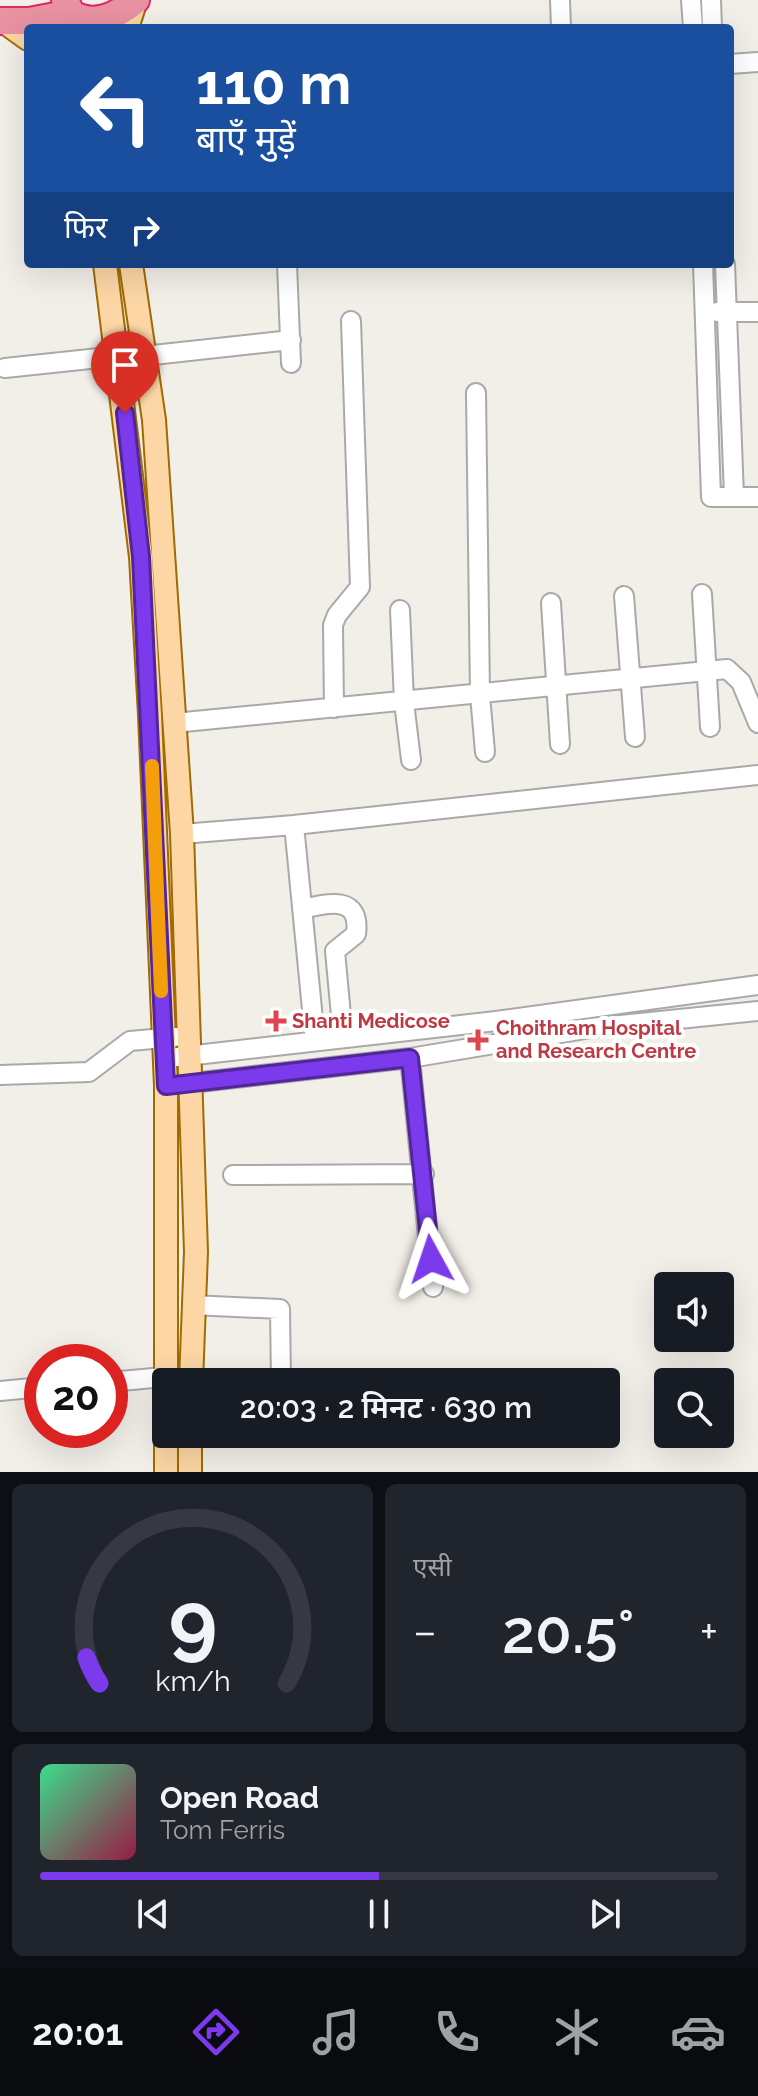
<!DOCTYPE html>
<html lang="hi">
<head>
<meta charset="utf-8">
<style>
	:root { --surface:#171b24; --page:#20242c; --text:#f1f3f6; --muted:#9ea1a6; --line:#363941; --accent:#7c3aed }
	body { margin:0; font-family:Raleway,"Noto Sans Devanagari",sans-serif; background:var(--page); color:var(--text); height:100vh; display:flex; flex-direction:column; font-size:30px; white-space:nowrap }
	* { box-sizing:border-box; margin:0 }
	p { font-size:26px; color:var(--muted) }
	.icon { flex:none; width:44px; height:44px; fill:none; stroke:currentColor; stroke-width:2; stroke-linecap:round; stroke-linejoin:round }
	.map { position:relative; height:1472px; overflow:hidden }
	.sheet { display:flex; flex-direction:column; gap:12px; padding:12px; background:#0d0f14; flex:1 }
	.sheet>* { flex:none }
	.guide { position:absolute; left:24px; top:24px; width:710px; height:244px; border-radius:8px; box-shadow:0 8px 32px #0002; background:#1a4fa0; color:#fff; overflow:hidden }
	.buttons { position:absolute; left:654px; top:1272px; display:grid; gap:16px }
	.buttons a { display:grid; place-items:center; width:80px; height:80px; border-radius:8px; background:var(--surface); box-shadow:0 8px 32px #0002; font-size:40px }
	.speed { position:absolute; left:24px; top:1344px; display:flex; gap:16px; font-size:40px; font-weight:700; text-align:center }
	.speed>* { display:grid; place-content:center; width:104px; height:104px; border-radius:50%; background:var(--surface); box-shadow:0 8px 32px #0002; line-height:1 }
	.speed .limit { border:12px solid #d22; background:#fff; color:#111 }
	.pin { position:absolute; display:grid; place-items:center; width:68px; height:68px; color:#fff; margin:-82px -34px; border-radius:50% 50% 50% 0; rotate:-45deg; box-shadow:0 0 8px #0007 }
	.pin .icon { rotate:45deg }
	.me { position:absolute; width:88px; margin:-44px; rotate:355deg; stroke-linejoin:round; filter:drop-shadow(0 0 6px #0008) }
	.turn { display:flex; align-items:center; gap:28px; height:168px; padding:0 40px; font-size:36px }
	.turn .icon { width:104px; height:104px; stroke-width:2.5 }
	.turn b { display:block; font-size:56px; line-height:68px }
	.then { display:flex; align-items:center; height:76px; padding:0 40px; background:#0003; gap:16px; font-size:30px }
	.big { font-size:60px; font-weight:600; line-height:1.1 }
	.sheet .tile { flex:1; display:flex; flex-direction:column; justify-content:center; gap:12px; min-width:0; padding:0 28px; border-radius:12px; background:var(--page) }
	.sheet .dial { align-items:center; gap:0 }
	.dial svg { height:208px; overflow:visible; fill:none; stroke:var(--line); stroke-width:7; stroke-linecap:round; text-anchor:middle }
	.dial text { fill:var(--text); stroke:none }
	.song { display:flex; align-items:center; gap:24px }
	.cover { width:96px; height:96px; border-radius:12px; background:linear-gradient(135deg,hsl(150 70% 55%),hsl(340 70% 35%)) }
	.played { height:8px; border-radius:4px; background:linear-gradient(90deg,var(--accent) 50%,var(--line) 50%) }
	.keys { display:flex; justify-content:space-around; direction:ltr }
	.heat { display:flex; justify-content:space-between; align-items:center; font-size:44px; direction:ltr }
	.sheet .tiles { flex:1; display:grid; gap:12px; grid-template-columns:1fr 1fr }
	.tile:last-child { grid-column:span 2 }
	.trip { position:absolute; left:152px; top:1368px; width:468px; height:80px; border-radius:8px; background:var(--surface); box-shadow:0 8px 32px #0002; font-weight:600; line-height:80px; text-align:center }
	.dock { display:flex; height:128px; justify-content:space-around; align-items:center; background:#090b0e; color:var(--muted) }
	.dock .icon { width:56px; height:56px }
	.dock .selected { color:var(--accent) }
	.dock b { font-size:36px; color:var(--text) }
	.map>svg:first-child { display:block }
</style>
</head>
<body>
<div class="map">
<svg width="758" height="1472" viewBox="0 0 758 1472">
	<rect width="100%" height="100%" fill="#f2efe9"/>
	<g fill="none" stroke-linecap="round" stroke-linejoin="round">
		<g stroke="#a9a9a9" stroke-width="22">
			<path id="minor" d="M560 0 561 28
				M691 0 693 28
				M711 0 712 28
				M730 64 758 62
				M287 264 291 363
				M703 264 711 497H758
				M725 264 734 496
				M717 312H758
				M144 356 291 340
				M5 368 118 356
				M476 393 480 695 485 752
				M702 594 710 727
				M624 596 635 737
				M551 603 560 744
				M400 610 404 702 411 760
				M334 708 333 625 337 615 360 587 351 321
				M174 723 727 669 741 682 758 723
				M182 834 294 825
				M303 909C330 902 361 896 356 934L335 951 343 1037
				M315 1040 294 825 758 775
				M178 1057 496 1021 758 985
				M410 1058 433 1287
				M0 1075 89 1072 130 1041 175 1037
				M166 1086 410 1058 591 1028 758 1011
				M233 1175 424 1174
				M192 1305 280 1309 281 1382
				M110 1382 164 1377
				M0 1391 42 1387"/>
		</g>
		<g stroke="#a06b00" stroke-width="26">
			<path id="major" d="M3 21 28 39
				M127 28 136 0
				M105 264 141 557 150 715 166 1086V1472
				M131 264 154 420 182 834 196 1252 191 1382
				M190 1434V1472"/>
		</g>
		<g stroke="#dc2a67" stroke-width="30">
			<path id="highway" d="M65 0 71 13C93 28 118 15 136 0
				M0 21H29L71 13"/>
		</g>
		<use href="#minor" stroke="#fff" stroke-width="18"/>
		<use href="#major" stroke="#fcd6a4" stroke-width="22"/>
		<use href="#highway" stroke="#e892a2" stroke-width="26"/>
	</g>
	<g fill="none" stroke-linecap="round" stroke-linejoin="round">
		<g stroke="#51269a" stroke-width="20">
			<path id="route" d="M125 413 141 557 166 1086 410 1058 431 1259"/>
		</g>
		<use href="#route" stroke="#7c3aed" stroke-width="14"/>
		<path stroke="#f59e0b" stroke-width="14" d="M152 766 161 991"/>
	</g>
	<g fill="#e0444e" stroke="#fff" stroke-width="3">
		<path d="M272 1009h8v8h8v8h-8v8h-8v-8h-8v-8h8z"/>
		<path d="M474 1028h8v8h8v8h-8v8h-8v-8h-8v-8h8z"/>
	</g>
	<g text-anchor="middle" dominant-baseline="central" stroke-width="8" stroke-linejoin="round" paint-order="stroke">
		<g font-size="20" font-weight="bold" fill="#be3a42" stroke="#fff" text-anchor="start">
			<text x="292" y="1021">Shanti Medicose</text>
			<text x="496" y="1028">Choithram Hospital<tspan x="496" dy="23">and Research Centre</tspan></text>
		</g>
	</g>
</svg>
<div class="buttons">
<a><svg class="icon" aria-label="sound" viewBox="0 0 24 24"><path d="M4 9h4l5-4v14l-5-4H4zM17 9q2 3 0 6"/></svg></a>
<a><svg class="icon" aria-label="search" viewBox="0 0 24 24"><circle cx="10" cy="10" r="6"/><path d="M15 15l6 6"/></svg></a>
</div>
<div class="speed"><div class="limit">20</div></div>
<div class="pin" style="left:125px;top:413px;background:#d93025"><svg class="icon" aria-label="arrive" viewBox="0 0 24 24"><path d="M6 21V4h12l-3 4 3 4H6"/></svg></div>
<svg class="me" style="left:431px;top:1259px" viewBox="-20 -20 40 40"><path d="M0-17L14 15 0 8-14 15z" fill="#7c3aed" stroke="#fff" stroke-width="4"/></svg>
<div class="trip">20:03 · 2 मिनट · 630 m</div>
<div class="guide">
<div class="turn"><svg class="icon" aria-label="left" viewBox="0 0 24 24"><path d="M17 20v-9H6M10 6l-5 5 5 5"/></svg><div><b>110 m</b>बाएँ मुड़ें</div></div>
<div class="then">फिर<svg class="icon" aria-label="right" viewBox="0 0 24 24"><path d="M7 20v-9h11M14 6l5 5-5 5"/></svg></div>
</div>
</div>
<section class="sheet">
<div class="tiles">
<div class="tile dial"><svg viewBox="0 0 100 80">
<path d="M14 69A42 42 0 1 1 86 69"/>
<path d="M14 69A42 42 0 0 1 9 59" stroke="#7c3aed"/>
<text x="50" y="56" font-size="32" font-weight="700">9</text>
<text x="50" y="72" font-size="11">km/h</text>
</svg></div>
<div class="tile"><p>एसी</p>
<div class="heat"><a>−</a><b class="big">20.5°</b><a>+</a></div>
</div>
<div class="tile">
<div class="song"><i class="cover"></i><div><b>Open Road</b><p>Tom Ferris</p></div></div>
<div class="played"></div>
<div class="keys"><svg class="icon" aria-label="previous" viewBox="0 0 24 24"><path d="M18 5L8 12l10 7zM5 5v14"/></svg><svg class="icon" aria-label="pause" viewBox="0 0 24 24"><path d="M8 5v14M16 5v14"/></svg><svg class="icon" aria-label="next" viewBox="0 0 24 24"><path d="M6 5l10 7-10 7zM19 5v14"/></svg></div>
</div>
</div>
</section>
<nav class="dock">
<b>20:01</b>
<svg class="icon selected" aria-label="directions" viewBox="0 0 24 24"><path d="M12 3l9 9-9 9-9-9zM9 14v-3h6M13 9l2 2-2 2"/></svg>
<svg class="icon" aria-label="music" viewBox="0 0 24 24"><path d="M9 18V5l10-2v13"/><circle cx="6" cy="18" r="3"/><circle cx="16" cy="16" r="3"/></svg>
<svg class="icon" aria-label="phone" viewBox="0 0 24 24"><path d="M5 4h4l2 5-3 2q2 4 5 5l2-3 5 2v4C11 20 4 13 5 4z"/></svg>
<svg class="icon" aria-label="climate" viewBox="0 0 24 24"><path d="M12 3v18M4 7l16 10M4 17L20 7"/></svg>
<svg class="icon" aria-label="car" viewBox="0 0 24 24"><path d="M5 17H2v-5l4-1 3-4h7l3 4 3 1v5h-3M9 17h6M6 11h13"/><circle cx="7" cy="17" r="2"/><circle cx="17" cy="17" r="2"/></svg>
</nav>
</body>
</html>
